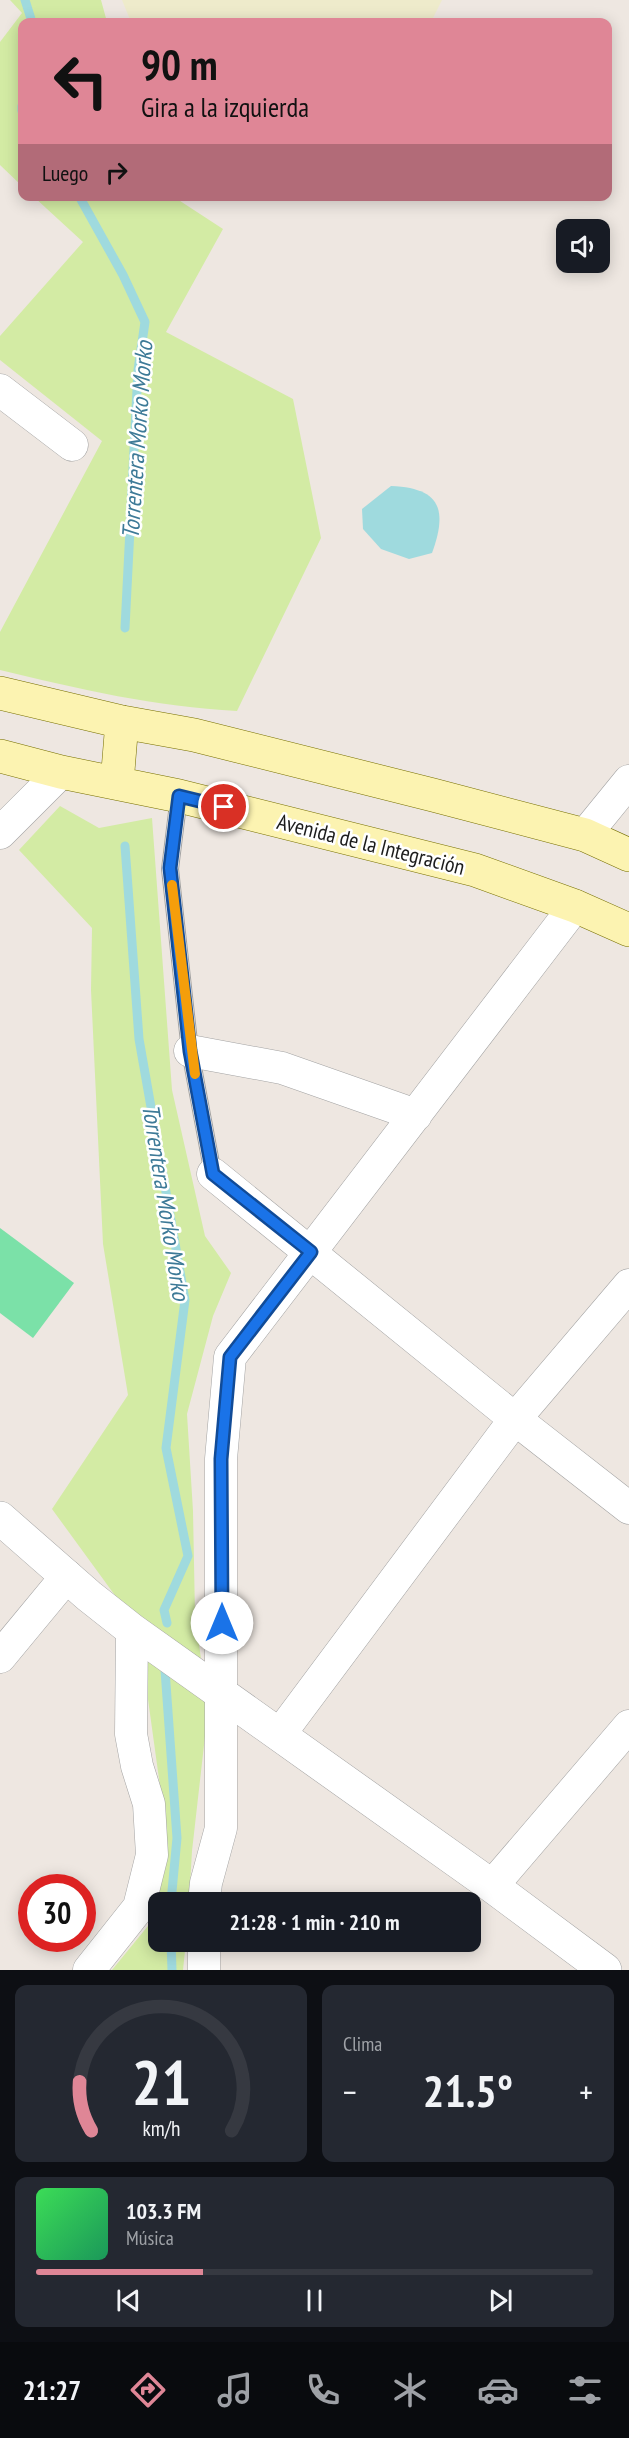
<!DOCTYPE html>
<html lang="es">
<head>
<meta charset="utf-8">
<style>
	:root { --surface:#171b24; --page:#242831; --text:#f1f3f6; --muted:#9ea1a6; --line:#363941; --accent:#df8696 }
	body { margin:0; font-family:"PT Sans Narrow",sans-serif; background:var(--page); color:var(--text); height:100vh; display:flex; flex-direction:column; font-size:22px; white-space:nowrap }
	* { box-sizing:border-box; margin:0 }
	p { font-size:20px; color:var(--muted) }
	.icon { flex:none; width:33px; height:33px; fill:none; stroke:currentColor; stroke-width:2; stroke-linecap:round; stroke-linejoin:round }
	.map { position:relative; height:1970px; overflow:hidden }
	.drawer { display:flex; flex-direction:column; gap:15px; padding:15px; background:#0d0f14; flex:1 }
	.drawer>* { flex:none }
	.top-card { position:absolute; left:18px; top:18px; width:594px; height:183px; border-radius:12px; box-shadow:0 3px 15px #0003; background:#df8696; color:#111; overflow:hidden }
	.buttons { position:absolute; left:556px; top:219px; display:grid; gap:12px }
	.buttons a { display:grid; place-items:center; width:54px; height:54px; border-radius:12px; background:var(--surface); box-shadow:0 3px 15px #0003; font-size:30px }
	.speed { position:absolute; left:18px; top:1874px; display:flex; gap:12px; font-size:30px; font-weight:700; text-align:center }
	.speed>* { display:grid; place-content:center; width:78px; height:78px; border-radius:50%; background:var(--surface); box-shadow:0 3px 15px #0003; line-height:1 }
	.speed .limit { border:9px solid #d22; background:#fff; color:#111 }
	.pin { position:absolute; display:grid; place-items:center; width:51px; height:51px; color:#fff; margin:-26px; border:3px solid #fff; border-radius:50%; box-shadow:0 2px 6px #0007 }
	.me { position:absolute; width:66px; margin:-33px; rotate:0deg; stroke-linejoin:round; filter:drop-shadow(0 0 4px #0008) }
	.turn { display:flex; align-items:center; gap:21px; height:126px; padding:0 24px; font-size:27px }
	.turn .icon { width:78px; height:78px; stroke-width:2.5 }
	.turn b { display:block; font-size:42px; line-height:51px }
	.then { display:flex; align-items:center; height:57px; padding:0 24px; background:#0003; gap:12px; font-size:22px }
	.big { font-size:45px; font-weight:700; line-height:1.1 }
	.drawer .tile { flex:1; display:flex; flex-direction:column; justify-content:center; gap:9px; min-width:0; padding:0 21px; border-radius:12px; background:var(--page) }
	.drawer .dial { align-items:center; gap:0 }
	.dial svg { height:156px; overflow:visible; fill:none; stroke:var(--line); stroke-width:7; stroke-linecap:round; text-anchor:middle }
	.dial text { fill:var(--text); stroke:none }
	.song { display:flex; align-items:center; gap:18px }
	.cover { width:72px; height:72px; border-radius:9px; background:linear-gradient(135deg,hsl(130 70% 55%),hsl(150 70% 35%)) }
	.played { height:6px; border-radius:3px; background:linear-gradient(90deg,var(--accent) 30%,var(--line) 30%) }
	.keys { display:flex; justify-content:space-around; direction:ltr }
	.heat { display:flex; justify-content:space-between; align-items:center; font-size:33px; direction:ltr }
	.drawer .tiles { flex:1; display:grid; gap:15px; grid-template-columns:1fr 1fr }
	.tile:last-child { grid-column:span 2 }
	.trip { position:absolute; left:148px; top:1892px; width:333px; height:60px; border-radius:12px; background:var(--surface); box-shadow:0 3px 15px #0003; font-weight:700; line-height:60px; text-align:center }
	.tabs { display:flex; height:96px; justify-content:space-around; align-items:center; background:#090b0e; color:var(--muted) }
	.tabs .icon { width:42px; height:42px }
	.tabs .current { color:var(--accent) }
	.tabs b { font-size:27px; color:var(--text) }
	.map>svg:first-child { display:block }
</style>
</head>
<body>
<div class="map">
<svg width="629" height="1970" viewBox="0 0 629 1970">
	<rect width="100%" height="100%" fill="#eee7e1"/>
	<path fill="#eeebcb" d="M122 0H442L431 22H131Z"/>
	<path fill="#d3eba4" d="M10 0H101L107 22H22V186L0 165V42L22 13Z
		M34 197H174L223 229 166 332 293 399 321 538 237 711C157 707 78 689 0 670V632L102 441 0 360V336L83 242Z
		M60 806 99 828 152 818 172 1090 205 1236 231 1273 213 1316 187 1414 193 1511 195 1615 208 1710 192 1851 189 1902H159V1941H186L183 1970H112L152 1921 160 1786 138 1627 52 1509 128 1395 103 1244 91 990 92 928 19 850Z"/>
	<path fill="#7be1a8" d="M0 1228 74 1283 33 1338 0 1313Z"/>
	<path fill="#9fdade" d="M391 486C440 488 448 509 432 553L409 559 381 549 363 529 362 509Z"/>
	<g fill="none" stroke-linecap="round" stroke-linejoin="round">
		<path stroke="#9fdade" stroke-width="9" d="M25 0 32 22
			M22 106V111
			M79 196 123 275 145 322 138 370 125 628
			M125 846 139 1039 185 1300 166 1448 188 1556 164 1610 167 1623
			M165 1670 177 1838 171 1902
			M171 1941 172 1970"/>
		<g stroke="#a3a3a3" stroke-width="18">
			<path id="service" d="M179 796 170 869 190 1051 213 1174"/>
		</g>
		<g stroke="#a3a3a3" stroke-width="33">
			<path id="minor" d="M0 390 72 445
				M0 833 61 772
				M585 835 629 781
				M190 1051 282 1068 416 1115
				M213 1174 515 1419 629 1508
				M0 1657 67 1576
				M280 1734 515 1419 629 1285
				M492 1886 629 1726
				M204 1902 206 1883 221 1828V1459L230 1357 575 906
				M204 1941V1970
				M89 1970 139 1907 152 1855 149 1804 137 1766 131 1734 132 1630"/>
		</g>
		<g stroke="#a3a3a3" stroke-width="34">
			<path id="tertiary" d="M0 1518 89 1596 132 1630 492 1886 605 1970"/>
		</g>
		<g stroke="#766f00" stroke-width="34">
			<path id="secondary" d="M0 693 122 722 194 735 433 795 585 835 629 855
				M0 756 61 772 179 796 475 870 575 906 629 930
				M117 783 122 722"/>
		</g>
		<use href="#service" stroke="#fff" stroke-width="16"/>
		<use href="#minor" stroke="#fff" stroke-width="32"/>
		<use href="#tertiary" stroke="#fff" stroke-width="33"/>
		<use href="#secondary" stroke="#fcf3b1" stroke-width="33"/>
	</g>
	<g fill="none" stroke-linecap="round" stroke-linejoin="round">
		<g stroke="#114b97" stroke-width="15">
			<path id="route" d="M222 1623 221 1459 230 1357 311 1252 213 1174 190 1051 170 868 179 796 224 807"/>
		</g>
		<use href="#route" stroke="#1a73e8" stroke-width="10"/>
		<path stroke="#f59e0b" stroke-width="10" d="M172 885 195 1074"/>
	</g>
	<g text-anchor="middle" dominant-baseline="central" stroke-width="5" stroke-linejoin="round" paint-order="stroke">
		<g font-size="22" fill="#1c1c1c" stroke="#fff">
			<text transform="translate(371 844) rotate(14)">Avenida de la Integración</text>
		</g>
		<g font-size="24" font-style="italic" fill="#3d7a97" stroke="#fff">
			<text transform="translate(137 440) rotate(-86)">Torrentera Morko Morko</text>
			<text transform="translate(166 1202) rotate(81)">Torrentera Morko Morko</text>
		</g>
	</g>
</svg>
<div class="buttons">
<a><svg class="icon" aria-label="sound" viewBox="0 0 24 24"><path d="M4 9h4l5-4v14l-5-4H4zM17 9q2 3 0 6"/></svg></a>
</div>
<div class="speed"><div class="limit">30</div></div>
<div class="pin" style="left:224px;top:807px;background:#d93025"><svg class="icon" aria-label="arrive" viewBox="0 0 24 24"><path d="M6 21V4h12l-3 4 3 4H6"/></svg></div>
<svg class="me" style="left:222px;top:1623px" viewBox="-20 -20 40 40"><circle r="19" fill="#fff"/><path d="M0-13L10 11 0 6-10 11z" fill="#1a73e8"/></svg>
<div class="trip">21:28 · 1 min · 210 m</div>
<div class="top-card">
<div class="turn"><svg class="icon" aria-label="left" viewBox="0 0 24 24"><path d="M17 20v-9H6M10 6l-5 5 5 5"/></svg><div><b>90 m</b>Gira a la izquierda</div></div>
<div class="then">Luego<svg class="icon" aria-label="right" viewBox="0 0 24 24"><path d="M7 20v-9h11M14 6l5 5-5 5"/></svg></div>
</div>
</div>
<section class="drawer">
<div class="tiles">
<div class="tile dial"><svg viewBox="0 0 100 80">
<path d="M14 69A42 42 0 1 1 86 69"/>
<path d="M14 69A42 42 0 0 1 8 44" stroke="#df8696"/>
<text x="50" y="56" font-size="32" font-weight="700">21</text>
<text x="50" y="72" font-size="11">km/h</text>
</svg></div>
<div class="tile"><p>Clima</p>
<div class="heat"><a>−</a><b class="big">21.5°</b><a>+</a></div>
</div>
<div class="tile">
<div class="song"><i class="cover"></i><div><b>103.3 FM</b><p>Música</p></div></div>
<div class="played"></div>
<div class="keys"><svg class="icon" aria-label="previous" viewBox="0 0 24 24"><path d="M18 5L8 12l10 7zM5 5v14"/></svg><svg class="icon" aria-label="pause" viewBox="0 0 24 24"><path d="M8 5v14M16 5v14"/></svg><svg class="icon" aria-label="next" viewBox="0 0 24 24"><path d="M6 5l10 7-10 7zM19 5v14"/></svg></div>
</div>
</div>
</section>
<nav class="tabs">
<b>21:27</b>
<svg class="icon current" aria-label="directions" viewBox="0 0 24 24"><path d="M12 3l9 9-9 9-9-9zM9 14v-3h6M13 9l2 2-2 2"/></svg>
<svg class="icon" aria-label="music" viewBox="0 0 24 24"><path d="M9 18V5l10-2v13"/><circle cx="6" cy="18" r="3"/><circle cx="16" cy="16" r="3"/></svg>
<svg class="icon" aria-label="phone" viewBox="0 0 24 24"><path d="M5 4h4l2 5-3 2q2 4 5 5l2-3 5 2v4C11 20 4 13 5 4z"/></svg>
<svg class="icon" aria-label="climate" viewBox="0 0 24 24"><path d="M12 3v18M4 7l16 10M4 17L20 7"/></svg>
<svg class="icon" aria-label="car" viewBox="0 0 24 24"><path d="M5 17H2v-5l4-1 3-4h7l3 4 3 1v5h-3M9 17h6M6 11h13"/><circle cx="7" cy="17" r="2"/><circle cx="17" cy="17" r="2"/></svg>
<svg class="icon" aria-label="filters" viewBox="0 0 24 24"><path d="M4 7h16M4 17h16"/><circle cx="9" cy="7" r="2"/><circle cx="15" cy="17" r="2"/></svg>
</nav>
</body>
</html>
